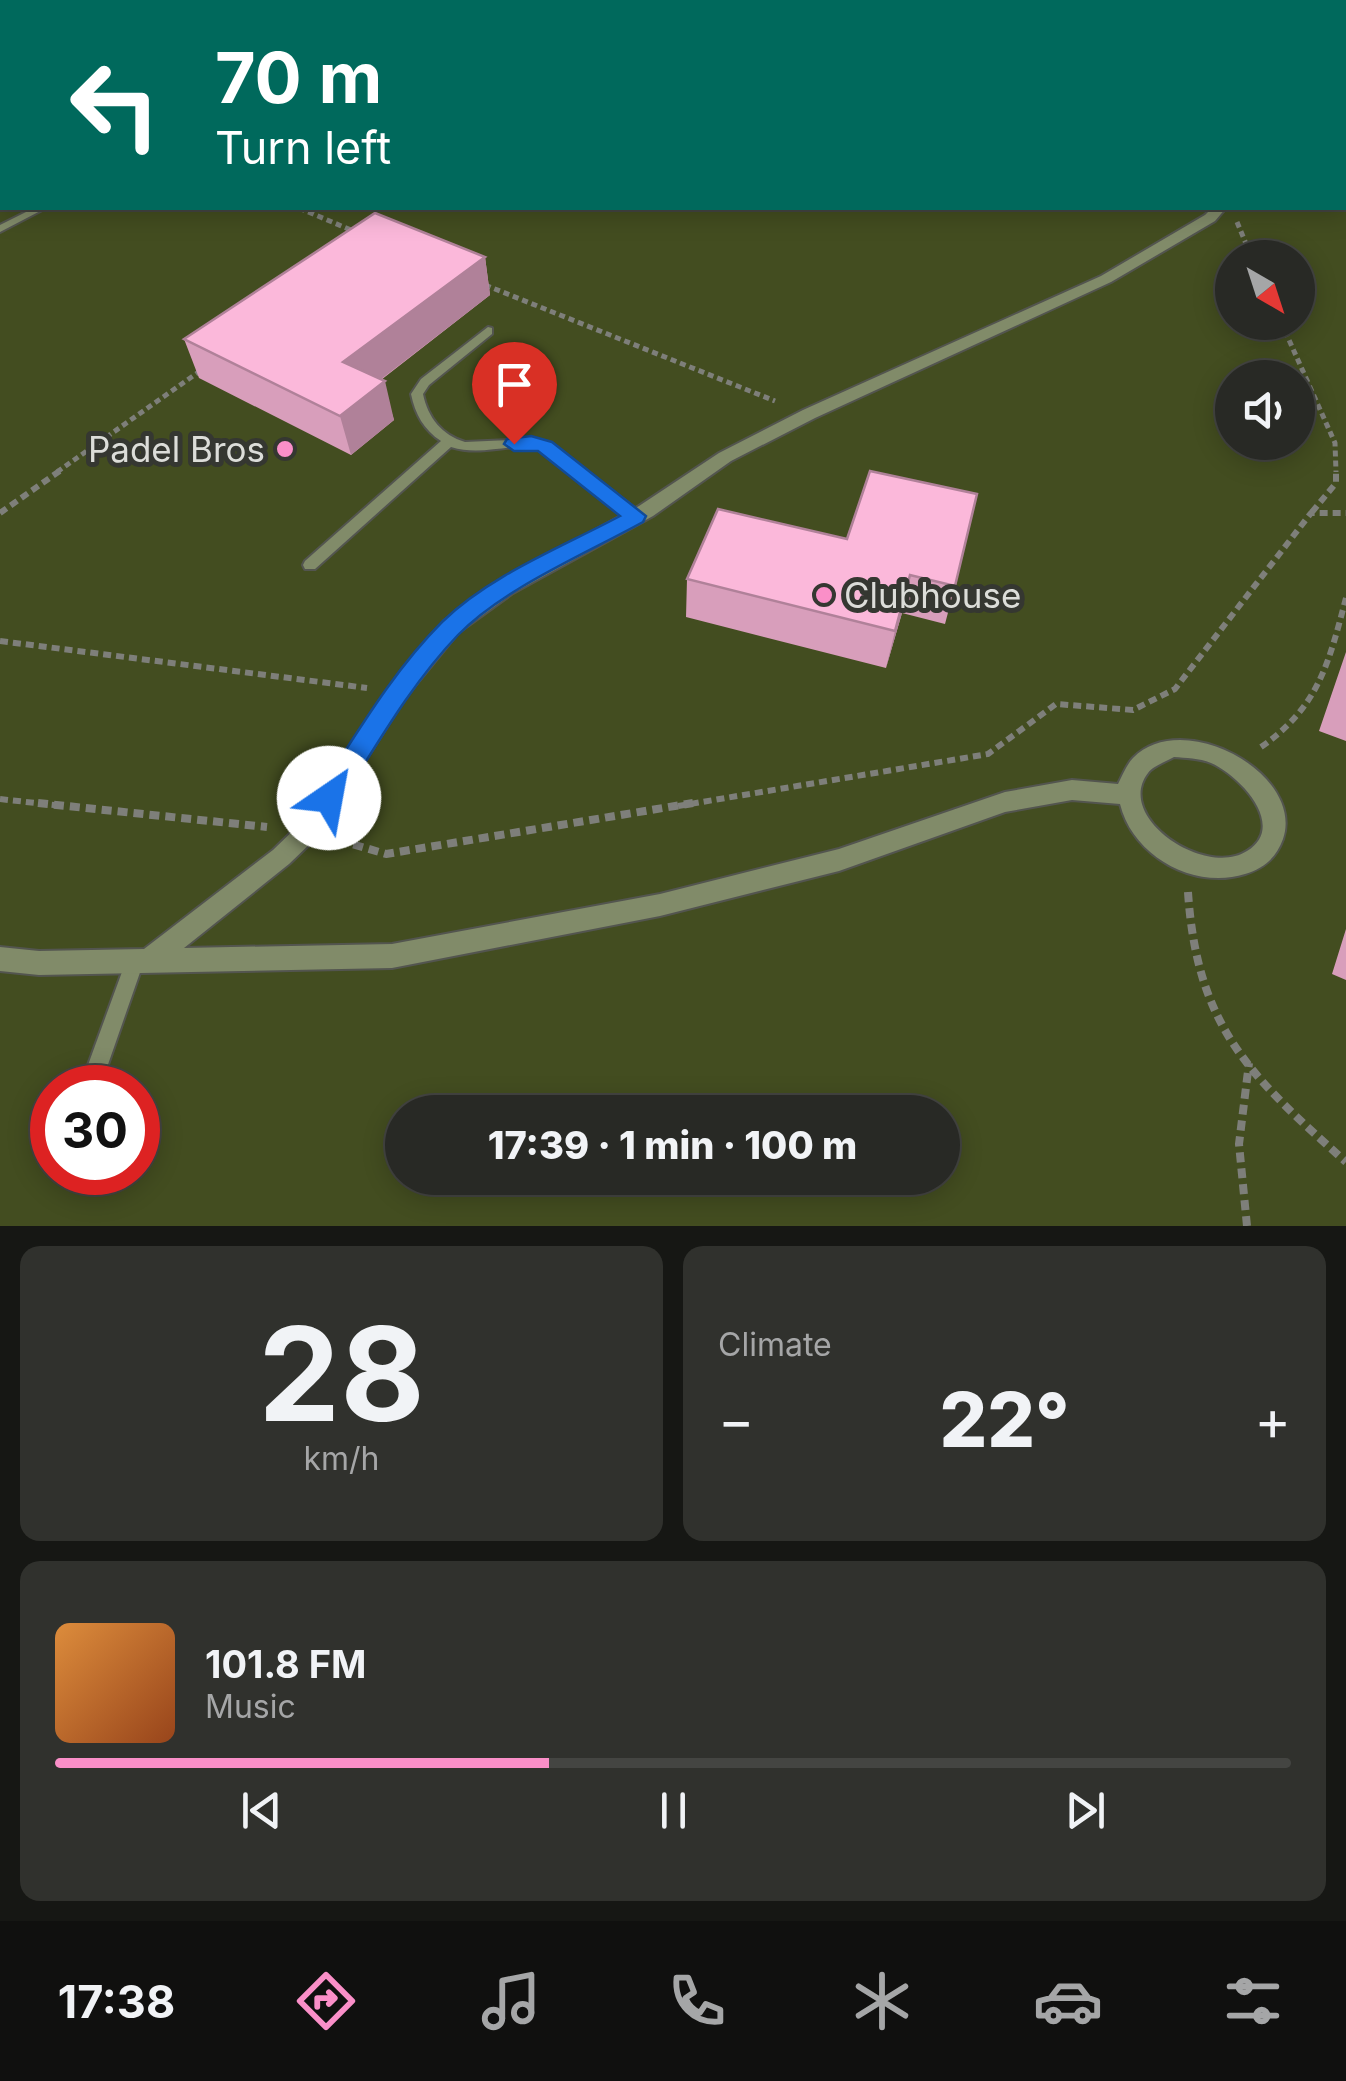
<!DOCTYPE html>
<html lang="en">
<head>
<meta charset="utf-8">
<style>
	:root { --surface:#282925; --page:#30312d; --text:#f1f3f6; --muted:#a5a6a7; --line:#444542; --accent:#fa8fc8 }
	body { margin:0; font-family:Inter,sans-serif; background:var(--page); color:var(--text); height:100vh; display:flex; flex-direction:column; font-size:38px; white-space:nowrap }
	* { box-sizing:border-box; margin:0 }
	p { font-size:32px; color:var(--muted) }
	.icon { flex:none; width:55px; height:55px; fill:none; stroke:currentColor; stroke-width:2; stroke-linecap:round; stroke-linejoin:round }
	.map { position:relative; height:1226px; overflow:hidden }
	.details { display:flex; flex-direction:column; gap:20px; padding:20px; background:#161714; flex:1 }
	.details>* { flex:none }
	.banner { position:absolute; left:0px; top:0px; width:1348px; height:210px; box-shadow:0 5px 25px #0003,0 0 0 2px var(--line); background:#00695c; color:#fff; overflow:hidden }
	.needle { width:65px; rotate:141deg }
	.buttons { position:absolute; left:1215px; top:240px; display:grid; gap:20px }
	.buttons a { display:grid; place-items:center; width:100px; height:100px; border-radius:50%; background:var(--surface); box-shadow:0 5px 25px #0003,0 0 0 2px var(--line); font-size:50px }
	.speed { position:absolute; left:30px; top:1065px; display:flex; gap:20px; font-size:50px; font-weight:700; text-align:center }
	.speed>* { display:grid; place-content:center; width:130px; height:130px; border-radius:50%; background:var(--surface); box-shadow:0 5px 25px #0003,0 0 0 2px var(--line); line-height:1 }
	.speed .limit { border:15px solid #d22; background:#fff; color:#111 }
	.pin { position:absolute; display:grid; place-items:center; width:85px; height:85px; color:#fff; margin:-102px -42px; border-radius:50% 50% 50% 0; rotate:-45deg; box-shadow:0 0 10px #0007 }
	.pin .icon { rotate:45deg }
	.me { position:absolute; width:110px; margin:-55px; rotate:33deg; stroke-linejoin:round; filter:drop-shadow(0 0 8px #0008) }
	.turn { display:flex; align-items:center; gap:35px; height:210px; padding:0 50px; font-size:45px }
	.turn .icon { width:130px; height:130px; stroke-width:2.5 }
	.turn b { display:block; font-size:70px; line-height:85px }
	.big { font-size:75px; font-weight:800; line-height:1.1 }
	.details .card { flex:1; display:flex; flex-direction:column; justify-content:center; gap:15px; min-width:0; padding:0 35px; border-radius:20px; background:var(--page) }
	.details .dial { align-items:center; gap:0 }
	.dial b { font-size:130px; line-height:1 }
	.song { display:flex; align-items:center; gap:30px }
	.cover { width:120px; height:120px; border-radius:15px; background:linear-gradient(135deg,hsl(30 70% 55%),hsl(20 70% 35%)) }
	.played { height:10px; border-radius:5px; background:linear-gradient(90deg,var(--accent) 40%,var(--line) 40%) }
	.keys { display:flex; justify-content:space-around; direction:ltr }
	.heat { display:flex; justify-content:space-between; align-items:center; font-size:55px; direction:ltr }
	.details .tiles { flex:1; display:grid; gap:20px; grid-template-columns:1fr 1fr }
	.card:last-child { grid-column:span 2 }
	.trip { position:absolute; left:385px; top:1095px; width:575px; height:100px; border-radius:50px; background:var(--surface); box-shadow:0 5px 25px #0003,0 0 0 2px var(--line); font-weight:800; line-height:100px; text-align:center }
	.tab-bar { display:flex; height:160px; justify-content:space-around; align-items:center; background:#10100f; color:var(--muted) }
	.tab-bar .icon { width:70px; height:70px }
	.tab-bar .active { color:var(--accent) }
	.tab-bar b { font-size:45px; color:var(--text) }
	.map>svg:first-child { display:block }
</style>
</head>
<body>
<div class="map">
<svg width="1346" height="1226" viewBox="0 0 1346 1226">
	<rect width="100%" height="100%" fill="#353731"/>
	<path fill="#434d20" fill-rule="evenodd" d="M0 0H1346V1226H0ZM2 2H1345V208H2ZM1232 258H1298V322H1232ZM1232 378H1298V442H1232ZM52 1088H138V1172H52ZM402 1112H942V1178H402Z"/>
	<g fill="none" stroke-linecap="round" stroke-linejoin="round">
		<g stroke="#53554f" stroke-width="4">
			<path id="service" d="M0 55 2 56V62L0 61Z
				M34 208H46L0 232V225Z
				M488 327 492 328V334L429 385 423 394C428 418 442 435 465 442L531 439 550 443 641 513 643 517 641 521H631C613 507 553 453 537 449 510 442 483 457 451 447L315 569H305L303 565 305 561 441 441C424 430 415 414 411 394L421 379Z
				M135 952 142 955 144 961 104 1076 101 1083 94 1086 87 1083 84 1076 126 961 128 955Z"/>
		</g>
		<g stroke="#53554f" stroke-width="4">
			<path id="minor" d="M1212 208H1226L1215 221 1111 282 815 418 731 461 653 516 513 593 458 633 405 698 316 838 289 864 184 948 392 944 660 894 839 849 1005 792 1072 780 1118 784C1122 776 1127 764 1133 758 1183 707 1305 774 1283 839 1276 858 1264 868 1245 874 1195 890 1133 857 1120 804L1072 800 1005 812 839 871 660 916 392 968 39 975 0 971V947L39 951 144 949 273 850 300 824 391 686 444 621 499 583 639 506 719 453 803 410 1101 276 1205 215ZM1174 757C1186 758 1199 758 1211 763 1239 775 1288 826 1247 851 1205 878 1114 817 1148 773 1153 766 1165 762 1174 757Z"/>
		</g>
		<path stroke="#7e7f7a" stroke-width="4" stroke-dasharray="5 4" stroke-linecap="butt" d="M395 0 403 2
			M860 0 870 2
			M1315 0 1344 2
			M160 2 166 0
			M439 2 444 0"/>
		<path stroke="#7e7f7a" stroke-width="5" stroke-dasharray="6 4" stroke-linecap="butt" d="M299 208 358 233
			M1237 222 1252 258
			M485 285 775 401
			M1281 322 1335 443 1336 472
			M57 472 200 371"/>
		<path stroke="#7e7f7a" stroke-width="6" stroke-dasharray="8 5" stroke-linecap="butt" d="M1312 512 1336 483V470
			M0 513 61 470
			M0 641 367 688
			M1261 747C1319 707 1329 662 1346 598
			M0 799 62 806
			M678 806 988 754 1056 704 1133 710 1175 689 1311 513H1346"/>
		<path stroke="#7e7f7a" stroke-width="8" stroke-dasharray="10 6" stroke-linecap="butt" d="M38 803 267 827
			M338 840 386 854 693 803
			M1188 892C1197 1027 1250 1076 1346 1162
			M1247 1226 1239 1144 1249 1063"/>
		<use href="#service" fill="#818b69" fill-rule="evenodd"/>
		<use href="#minor" fill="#818b69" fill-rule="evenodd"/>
	</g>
	<path fill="#d89ebb" d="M485 257 490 295 381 380 394 420 351 455 199 378 184 339Z
		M718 509 955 586 945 624 902 613 886 668 686 617 687 579Z
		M1346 652V741L1319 731Z
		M1346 929V980L1332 974Z"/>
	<path fill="#b08199" d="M485 257 490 295 354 400 343 362Z
		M385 381 394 420 351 455 340 416Z
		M910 575 902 613 886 668 895 631Z"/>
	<path fill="#fbb8da" stroke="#b08199" stroke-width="2.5" d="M375 213 485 257 343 362 385 381 340 416 184 339Z
		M870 471 977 494 955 586 910 575 895 631 687 579 718 509 847 539Z"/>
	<path fill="#1a73e8" stroke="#114b97" stroke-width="2.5" d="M531 436 552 442 646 516 643 522C585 554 504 588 458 635 410 685 375 748 338 806L329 809 320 806 316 798 320 790C357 733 393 671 442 622 490 575 562 547 620 516L538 451H514L504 444 507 439Z"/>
	<g fill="#fa8fc8" stroke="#353731" stroke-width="4">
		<circle cx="285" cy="449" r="10"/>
		<circle cx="824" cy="595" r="10"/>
	</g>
	<g text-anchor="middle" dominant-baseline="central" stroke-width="10" stroke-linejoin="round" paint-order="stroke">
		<g font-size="35" fill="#dcddd9" stroke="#353731" text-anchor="end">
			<text x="265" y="449">Padel Bros</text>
			<text x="844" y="595" text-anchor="start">Clubhouse</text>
		</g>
	</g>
</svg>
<div class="buttons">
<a><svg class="needle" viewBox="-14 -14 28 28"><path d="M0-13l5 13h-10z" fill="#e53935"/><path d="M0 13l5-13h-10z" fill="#a5a6a7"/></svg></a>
<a><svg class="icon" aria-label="sound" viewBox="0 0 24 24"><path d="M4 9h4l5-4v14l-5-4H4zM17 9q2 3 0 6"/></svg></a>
</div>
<div class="speed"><div class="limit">30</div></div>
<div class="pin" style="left:514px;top:444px;background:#d93025"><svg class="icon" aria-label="arrive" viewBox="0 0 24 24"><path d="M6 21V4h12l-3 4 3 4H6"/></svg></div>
<svg class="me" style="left:329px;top:798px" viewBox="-20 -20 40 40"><circle r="19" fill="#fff"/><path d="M0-13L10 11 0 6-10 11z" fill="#1a73e8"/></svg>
<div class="trip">17:39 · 1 min · 100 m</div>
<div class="banner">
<div class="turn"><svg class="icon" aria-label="left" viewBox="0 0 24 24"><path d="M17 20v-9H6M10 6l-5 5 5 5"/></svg><div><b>70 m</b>Turn left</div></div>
</div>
</div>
<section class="details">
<div class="tiles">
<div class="card dial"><b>28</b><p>km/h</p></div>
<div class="card"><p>Climate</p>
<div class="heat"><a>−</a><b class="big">22°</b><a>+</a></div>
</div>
<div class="card">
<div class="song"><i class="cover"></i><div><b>101.8 FM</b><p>Music</p></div></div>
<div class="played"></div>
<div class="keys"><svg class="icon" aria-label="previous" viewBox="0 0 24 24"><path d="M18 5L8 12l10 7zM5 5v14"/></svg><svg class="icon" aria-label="pause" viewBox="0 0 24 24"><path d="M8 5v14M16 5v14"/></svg><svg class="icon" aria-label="next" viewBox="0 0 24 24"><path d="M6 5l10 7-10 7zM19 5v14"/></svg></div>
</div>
</div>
</section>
<nav class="tab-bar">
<b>17:38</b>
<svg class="icon active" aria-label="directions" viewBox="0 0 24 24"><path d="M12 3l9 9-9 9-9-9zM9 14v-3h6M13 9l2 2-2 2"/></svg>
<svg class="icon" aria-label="music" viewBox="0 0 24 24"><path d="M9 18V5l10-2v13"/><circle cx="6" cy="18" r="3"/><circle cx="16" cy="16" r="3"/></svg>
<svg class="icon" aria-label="phone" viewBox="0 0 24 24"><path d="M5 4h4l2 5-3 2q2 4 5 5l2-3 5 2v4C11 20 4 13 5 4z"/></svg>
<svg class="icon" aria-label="climate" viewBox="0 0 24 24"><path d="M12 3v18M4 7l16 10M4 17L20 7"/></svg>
<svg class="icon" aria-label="car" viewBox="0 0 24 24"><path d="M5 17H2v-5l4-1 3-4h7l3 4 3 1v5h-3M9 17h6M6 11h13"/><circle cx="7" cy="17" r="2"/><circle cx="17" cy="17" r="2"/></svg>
<svg class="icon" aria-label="filters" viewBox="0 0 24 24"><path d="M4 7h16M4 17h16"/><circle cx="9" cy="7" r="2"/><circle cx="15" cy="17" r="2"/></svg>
</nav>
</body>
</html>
